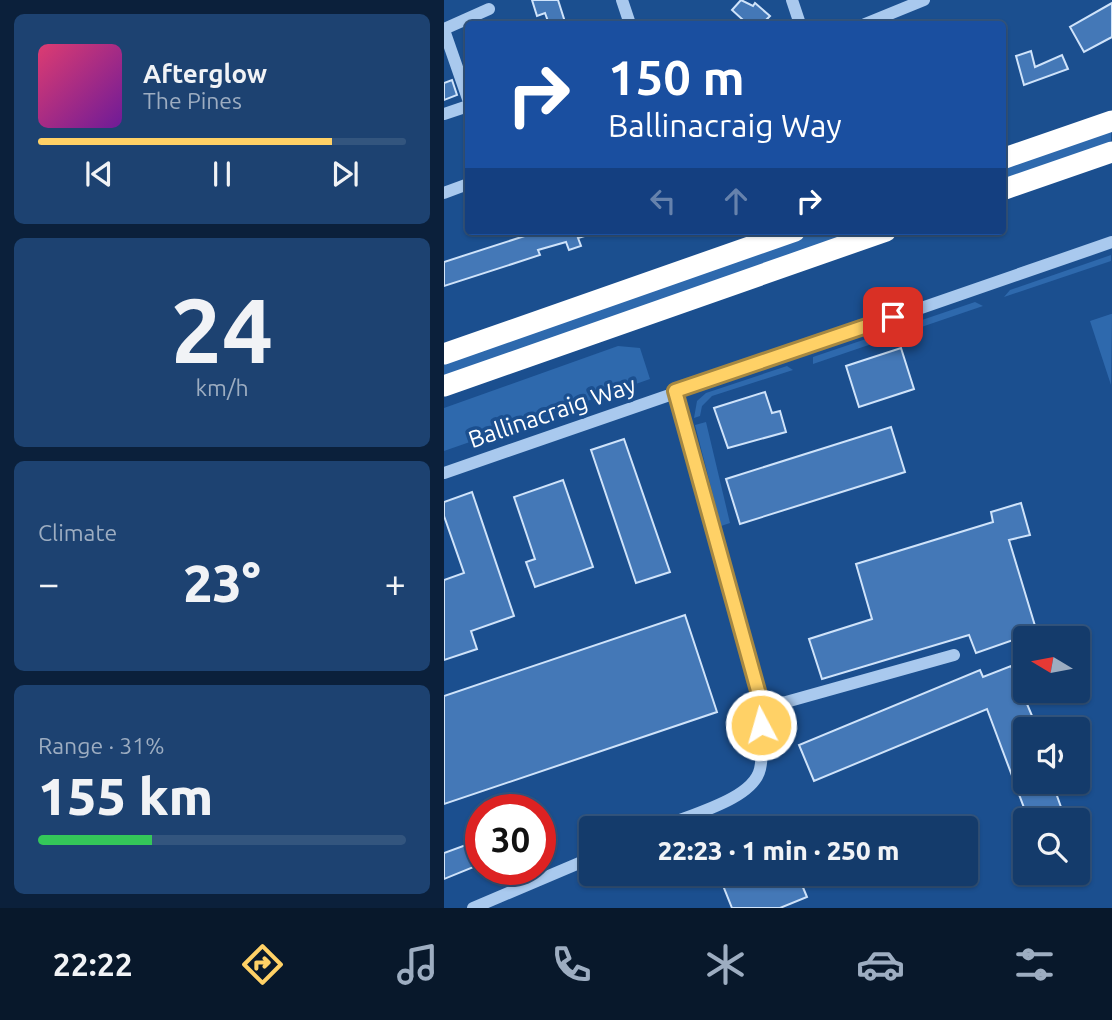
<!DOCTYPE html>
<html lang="en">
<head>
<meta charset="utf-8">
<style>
	:root { --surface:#143b6b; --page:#1d4271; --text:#f1f3f6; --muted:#9dadc1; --line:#33557e; --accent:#ffd166 }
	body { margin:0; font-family:Ubuntu,sans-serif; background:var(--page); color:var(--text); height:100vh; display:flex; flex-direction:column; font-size:26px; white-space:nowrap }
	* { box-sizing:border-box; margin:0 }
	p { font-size:23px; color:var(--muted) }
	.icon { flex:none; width:38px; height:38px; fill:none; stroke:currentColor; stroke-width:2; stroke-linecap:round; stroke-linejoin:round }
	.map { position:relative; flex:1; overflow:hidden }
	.side { display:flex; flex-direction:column; gap:14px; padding:14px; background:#0b203b; width:444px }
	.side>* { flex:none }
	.banner { position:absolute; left:21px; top:21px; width:541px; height:214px; border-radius:7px; box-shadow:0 2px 5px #0004,0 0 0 2px var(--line); background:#1a4fa0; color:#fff; overflow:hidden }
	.needle { width:46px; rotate:280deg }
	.buttons { position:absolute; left:569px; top:626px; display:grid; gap:14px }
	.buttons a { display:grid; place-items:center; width:77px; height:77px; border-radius:7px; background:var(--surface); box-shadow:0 2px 5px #0004,0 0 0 2px var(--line); font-size:35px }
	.speed { position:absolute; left:21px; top:794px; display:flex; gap:14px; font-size:35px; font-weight:700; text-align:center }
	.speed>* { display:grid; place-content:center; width:91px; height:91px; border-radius:50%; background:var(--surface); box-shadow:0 2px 5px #0004,0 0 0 2px var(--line); line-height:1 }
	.speed .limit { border:10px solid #d22; background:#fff; color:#111 }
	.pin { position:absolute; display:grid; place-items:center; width:60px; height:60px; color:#fff; margin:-30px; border-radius:14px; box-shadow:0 4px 10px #0006 }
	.me { position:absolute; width:77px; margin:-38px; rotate:354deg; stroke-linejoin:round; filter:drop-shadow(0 0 5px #0008) }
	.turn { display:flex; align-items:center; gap:24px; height:147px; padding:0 28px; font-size:32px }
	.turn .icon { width:91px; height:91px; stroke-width:2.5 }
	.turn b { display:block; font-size:49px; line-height:60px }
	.lanes { display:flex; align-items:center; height:66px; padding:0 28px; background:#0003; justify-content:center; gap:35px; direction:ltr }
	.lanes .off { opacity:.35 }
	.big { font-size:52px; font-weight:800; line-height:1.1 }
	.side .widget { flex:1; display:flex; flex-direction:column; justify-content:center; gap:10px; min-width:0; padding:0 24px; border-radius:10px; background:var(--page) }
	.side .dial { align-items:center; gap:0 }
	.dial b { font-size:91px; line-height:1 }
	.song { display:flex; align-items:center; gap:21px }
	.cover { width:84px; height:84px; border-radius:10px; background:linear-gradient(135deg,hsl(340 70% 55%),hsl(280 70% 35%)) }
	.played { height:7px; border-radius:4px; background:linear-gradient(90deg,var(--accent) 80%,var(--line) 80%) }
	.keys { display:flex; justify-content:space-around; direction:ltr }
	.heat { display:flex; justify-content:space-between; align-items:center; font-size:38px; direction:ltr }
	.charge { height:10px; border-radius:5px; background:linear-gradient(90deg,#34c759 31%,var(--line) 0) }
	.trip { position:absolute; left:135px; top:816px; width:399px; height:70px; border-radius:7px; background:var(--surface); box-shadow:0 2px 5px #0004,0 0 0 2px var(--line); font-weight:800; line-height:70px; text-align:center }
	.tabs { display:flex; height:112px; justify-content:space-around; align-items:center; background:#08182b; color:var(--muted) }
	.tabs .icon { width:49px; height:49px }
	.tabs .selected { color:var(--accent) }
	.tabs b { font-size:32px; color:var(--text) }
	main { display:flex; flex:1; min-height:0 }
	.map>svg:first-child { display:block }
</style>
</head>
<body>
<main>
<section class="side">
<div class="widget">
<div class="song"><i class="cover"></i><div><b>Afterglow</b><p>The Pines</p></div></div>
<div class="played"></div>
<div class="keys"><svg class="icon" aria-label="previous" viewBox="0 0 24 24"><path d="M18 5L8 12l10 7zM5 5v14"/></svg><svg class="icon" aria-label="pause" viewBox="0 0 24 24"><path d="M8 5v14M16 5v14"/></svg><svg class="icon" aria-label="next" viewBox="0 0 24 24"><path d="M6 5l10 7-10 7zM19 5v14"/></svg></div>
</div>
<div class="widget dial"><b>24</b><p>km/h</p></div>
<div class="widget"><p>Climate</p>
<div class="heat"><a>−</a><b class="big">23°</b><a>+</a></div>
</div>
<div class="widget"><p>Range · 31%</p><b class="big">155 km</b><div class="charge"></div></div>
</section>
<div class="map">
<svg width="668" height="908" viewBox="0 0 668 908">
	<rect width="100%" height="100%" fill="#1b4f8f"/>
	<path fill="#2e69ad" d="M667 130V145L558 183V168Z
		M375 231H420L0 376V361Z
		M667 255V261L560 297 566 290Z
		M531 302 539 306 369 364V357Z
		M667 314H668L667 385 646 321Z
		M174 346 196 348 206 379 0 451V408Z
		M343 366 349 370 268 396 258 406 256 416 250 418 253 401 262 393Z
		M262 422 286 523 277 526 251 425Z"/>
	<path fill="#4478b7" stroke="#cfe3fa" stroke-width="2" d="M88 0H114L121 22 105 24 101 13 93 16Z
		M297 0 309 6 311 3 326 16 318 24H293L298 19 288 10Z
		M668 3V37L640 52 626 27Z
		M587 51 591 67 618 55 624 69 580 85 572 56Z
		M8 80 13 95 0 100V83Z
		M96 231H146L147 234 134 238 137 246 125 250 122 242 94 250 96 255 0 286V262Z
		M457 348 470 389 415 407 402 366Z
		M321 392 328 413 336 411 342 432 284 448 270 408Z
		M447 427 461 472 296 524 282 479Z
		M180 439 226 572 192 583 147 450Z
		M119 480 149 567 91 587 82 562 91 559 70 497Z
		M28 492 70 616 27 631 33 649 0 660V580L20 573 0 516V502Z
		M577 503 586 535 565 540 595 639H581V671H577L569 640 532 653 525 635 378 679 365 639 428 619 412 564 549 522 547 512Z
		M241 615 273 712 0 804V696Z
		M567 666 594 730H581V782H608L622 821H585L543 709 370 781 355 745 536 670 539 677Z
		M30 842 37 864 0 879V853Z
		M287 873H353L363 897 336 908H288L276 878Z"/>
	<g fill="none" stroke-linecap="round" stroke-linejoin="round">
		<path stroke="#a9c9ee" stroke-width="12" d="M178 0 186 24
			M348 0 356 24
			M421 24 480 0
			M0 29 45 9
			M0 30 24 99
			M0 114 24 106
			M0 193 24 184
			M0 473 668 242
			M316 705 342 702 510 655
			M216 828C244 815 309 800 316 769 321 745 316 721 316 698L231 391
			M29 908 147 858"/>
		<path stroke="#fff" stroke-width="21" d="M558 159 668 121
			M558 190 668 152
			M0 354 351 231
			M0 386 442 231"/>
	</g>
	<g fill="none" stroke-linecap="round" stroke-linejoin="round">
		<g stroke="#a68842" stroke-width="18">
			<path id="route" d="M317 725 316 698 231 391 449 317"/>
		</g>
		<use href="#route" stroke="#ffd166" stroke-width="12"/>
	</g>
	<g text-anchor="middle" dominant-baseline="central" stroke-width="7" stroke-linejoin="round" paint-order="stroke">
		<g font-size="24" fill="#fff" stroke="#1b4f8f">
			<text transform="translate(108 412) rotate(-19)">Ballinacraig Way</text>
		</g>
	</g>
</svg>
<div class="buttons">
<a><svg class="needle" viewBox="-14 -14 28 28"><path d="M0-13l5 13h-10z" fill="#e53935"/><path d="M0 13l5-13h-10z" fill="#9dadc1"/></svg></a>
<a><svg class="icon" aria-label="sound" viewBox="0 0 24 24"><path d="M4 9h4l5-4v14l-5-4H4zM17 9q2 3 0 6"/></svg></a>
<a><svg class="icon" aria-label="search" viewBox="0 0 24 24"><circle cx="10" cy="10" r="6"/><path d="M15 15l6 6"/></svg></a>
</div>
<div class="speed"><div class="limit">30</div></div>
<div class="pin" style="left:449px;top:317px;background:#d93025"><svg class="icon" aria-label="arrive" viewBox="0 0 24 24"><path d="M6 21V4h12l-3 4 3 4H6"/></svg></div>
<svg class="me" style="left:317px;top:725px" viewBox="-20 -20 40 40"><circle r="17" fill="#ffd166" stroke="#fff" stroke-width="3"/><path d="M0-11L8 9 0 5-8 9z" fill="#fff"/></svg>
<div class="trip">22:23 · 1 min · 250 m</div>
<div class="banner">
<div class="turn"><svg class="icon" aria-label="right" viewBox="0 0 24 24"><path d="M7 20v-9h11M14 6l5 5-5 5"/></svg><div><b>150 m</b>Ballinacraig Way</div></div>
<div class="lanes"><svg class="icon off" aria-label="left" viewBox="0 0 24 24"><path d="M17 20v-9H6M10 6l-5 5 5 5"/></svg><svg class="icon off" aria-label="ahead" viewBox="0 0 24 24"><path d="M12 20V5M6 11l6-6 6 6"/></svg><svg class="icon" aria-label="right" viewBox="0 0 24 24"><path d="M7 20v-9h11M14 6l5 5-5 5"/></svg></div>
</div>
</div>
</main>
<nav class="tabs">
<b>22:22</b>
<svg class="icon selected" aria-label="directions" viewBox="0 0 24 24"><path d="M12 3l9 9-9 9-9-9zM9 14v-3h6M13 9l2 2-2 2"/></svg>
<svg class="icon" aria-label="music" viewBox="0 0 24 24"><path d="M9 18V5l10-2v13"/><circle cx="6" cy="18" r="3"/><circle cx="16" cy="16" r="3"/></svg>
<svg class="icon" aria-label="phone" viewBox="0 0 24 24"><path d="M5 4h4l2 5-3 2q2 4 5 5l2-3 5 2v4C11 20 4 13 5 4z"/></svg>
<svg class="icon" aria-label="climate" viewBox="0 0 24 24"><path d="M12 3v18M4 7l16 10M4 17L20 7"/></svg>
<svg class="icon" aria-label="car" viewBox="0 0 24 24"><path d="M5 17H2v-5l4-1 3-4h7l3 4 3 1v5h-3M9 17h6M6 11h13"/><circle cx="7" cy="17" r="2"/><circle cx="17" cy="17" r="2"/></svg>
<svg class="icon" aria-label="filters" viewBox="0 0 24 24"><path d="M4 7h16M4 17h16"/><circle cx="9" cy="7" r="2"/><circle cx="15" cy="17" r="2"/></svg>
</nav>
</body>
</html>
